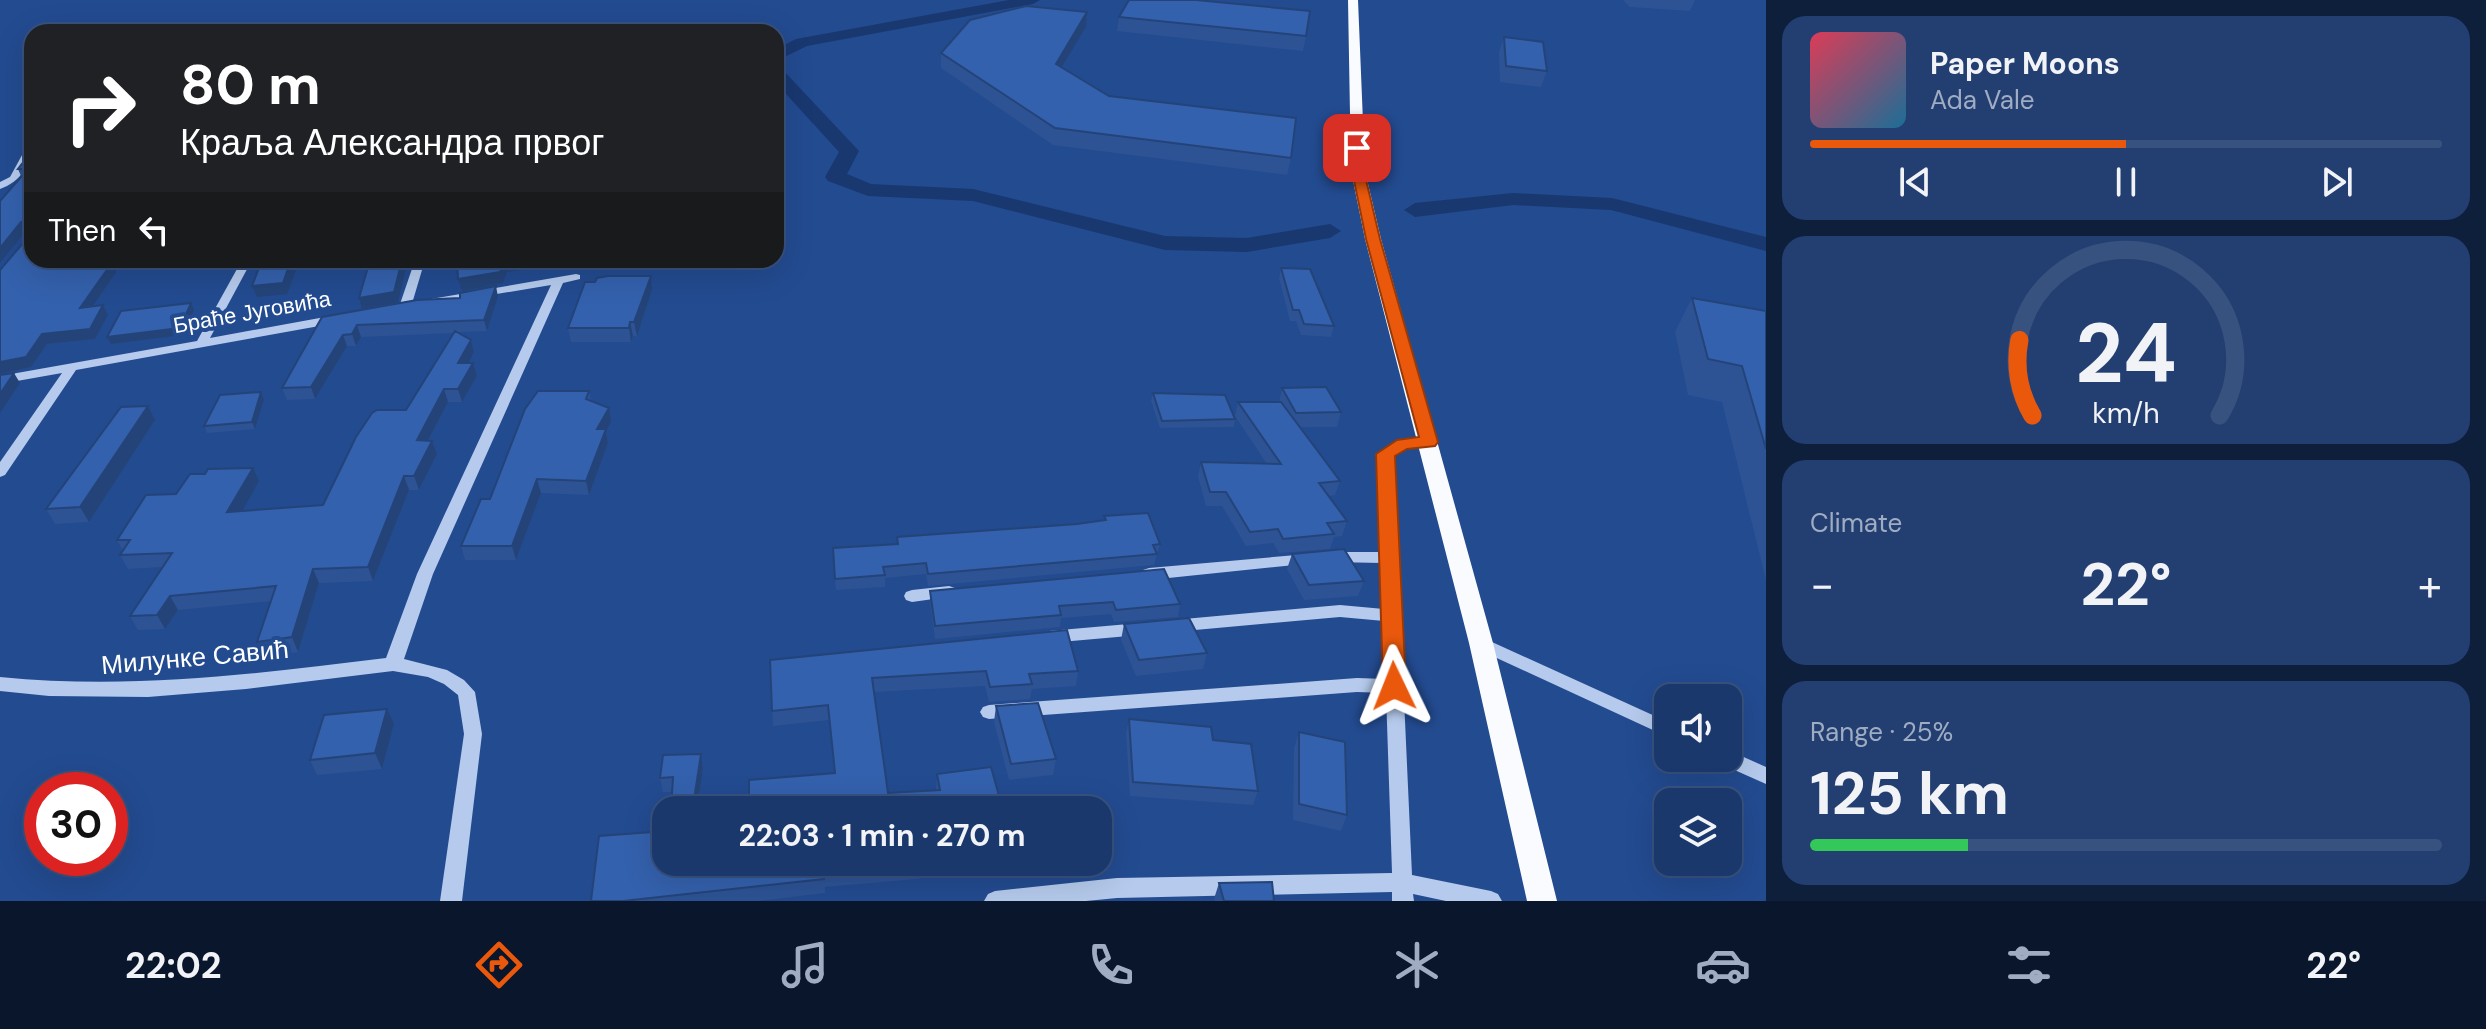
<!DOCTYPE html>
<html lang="en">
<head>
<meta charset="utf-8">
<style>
	:root { --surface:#1a386c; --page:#233f72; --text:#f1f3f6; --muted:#9facc2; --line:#38527f; --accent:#ea580c }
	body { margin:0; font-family:"DM Sans",sans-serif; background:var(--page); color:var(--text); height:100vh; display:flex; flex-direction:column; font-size:30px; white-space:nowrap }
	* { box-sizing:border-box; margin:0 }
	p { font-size:26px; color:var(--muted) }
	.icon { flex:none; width:44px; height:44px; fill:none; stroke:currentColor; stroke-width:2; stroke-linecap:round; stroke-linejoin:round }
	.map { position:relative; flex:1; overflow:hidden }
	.side { display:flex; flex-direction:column; gap:16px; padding:16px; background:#0e1f3b; width:720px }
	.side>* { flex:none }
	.guide { position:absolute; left:24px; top:24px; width:760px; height:244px; border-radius:24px; box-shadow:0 8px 32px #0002,0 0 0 2px var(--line); background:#202124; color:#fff; overflow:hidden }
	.controls { position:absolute; left:1654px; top:684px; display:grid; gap:16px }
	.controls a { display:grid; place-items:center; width:88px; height:88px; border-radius:16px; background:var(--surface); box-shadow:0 8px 32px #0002,0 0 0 2px var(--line); font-size:40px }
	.speed { position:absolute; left:24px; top:772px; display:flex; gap:16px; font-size:40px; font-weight:700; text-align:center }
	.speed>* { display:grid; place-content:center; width:104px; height:104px; border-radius:50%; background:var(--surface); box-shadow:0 8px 32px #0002,0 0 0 2px var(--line); line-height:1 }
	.speed .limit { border:12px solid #d22; background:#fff; color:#111 }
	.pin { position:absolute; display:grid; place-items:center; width:68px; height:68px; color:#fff; margin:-34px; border-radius:16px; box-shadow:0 4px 12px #0006 }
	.me { position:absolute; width:88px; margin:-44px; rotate:358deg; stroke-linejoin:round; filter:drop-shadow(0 0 6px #0008) }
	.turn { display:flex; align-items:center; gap:28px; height:168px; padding:0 24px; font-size:36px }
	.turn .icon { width:104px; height:104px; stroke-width:2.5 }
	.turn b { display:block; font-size:56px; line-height:68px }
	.then { display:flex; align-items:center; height:76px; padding:0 24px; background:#0003; gap:16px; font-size:30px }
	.big { font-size:60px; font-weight:700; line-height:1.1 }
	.side .widget { flex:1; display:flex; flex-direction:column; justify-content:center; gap:12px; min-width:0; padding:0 28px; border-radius:24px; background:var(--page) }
	.side .dial { align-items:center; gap:0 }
	.dial svg { height:208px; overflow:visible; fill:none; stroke:var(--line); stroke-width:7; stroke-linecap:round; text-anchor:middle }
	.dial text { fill:var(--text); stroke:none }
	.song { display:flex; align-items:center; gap:24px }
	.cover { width:96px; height:96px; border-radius:12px; background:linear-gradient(135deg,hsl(350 70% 55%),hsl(200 70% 35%)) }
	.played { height:8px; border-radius:4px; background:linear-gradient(90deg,var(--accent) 50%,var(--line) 50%) }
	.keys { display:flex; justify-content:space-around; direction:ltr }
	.heat { display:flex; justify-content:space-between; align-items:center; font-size:44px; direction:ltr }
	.charge { height:12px; border-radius:6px; background:linear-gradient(90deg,#34c759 25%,var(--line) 0) }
	.trip { position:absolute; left:652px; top:796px; width:460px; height:80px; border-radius:24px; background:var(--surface); box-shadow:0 8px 32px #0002,0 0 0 2px var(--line); font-weight:700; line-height:80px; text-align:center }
	.tabs { display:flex; height:128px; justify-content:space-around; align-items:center; background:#0a162b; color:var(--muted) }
	.tabs .icon { width:56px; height:56px }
	.tabs .on { color:var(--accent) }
	.tabs b { font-size:36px; color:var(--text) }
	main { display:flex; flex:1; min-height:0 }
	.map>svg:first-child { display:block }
</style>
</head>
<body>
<main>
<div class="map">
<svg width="1766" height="901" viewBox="0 0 1766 901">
	<rect width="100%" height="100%" fill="#234b90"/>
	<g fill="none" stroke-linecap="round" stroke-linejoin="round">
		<path fill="#193870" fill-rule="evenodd" d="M1009 0H1040L1033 4 807 46 776 61V49L796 39Z
			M776 68 782 69 859 151 847 174 871 184 973 189 1165 236 1247 238 1330 224 1341 231 1330 238 1247 252 1165 250 973 201 868 196 828 181 825 177 839 152 776 83Z
			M1513 193 1612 198 1766 237V251L1611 210 1513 205 1415 217 1404 210 1415 203Z"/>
		<path fill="#b5caec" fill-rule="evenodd" d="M32 143C32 165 20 182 0 189V182L10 177 27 146Z
			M242 260H252L210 338 336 315 342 319 336 323 76 370 5 475 0 477V462L62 373 0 384V376L197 341Z
			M415 260H425L411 307 405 311 399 307Z
			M576 274 580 275V279L563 283 433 574 404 659 447 670 464 680 475 692 482 734 462 901H440L464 734 458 695 444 684 428 677 393 671 246 689 148 697 49 696 0 691V677C133 690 255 674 386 658L417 574 551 285 431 305 425 302 431 299Z
			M1429 438 1436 442 1434 445 1406 448 1393 456 1412 875 1491 891 1498 894 1502 901H1446L1413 894 1414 901H1392V892L1117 898 1086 901H984L988 894 995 891 1117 878 1392 873 1386 693 1357 692 989 719 983 717 980 712 983 707 989 705 1357 678 1386 679 1384 621 1340 617 1173 632 1167 630 1165 626 1167 622 1173 620 1340 605 1384 609 1382 563 1332 562 1326 561 1324 557 1326 553 1332 552H1382L1379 454 1398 441Z
			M1308 554 1314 555 1316 559 1314 563 1149 580 1143 578 1141 574 1143 570 1149 568Z
			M949 586 955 588 957 592 955 596 912 602 906 600 904 596 906 592 912 590Z
			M1140 623 1146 625 1148 629 1146 633 1140 635 1049 643 1043 641 1041 637 1043 633 1049 631Z
			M1481 637 1668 722V737L1475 648 1472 643 1475 638Z
			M1728 750 1766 767V784L1721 764 1719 758H1728Z"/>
		<path fill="#fafbff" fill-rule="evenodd" d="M1348 0H1358L1365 171 1381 239 1493 643 1557 901H1527L1469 643 1365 239 1351 171Z"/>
	</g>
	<path fill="#2d5395" d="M1623 0H1695L1690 11 1630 7Z
		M1087 12 1086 27 1061 68 1109 96 1291 158 1287 175 1053 145 941 68V53Z
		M1119 17 1306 36 1303 51 1117 31Z
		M1504 37 1547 71 1541 87 1500 82 1499 52Z
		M25 160 115 274 93 307 108 315 95 339 47 344 31 367 0 374V270L30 235V230L26 231 0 263V201L21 176 18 169Z
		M1281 268 1334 326 1331 337 1301 335 1296 321H1290L1279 278Z
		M652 290 637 336H633L631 342H571L568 328Z
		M498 297 487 331 458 332 471 340 474 352 468 363H473L477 376 462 402H448L428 441H432L437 454 419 490H409L373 581 319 583 298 652 264 656 257 642 271 601 178 610 165 629 138 630 130 616 162 567 128 569 120 555 123 551 117 540 176 494 205 474 259 481 242 511 323 505 406 410 454 333 361 337 356 346H347L315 399 287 400 282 388 322 317Z
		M1692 298 1766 311V580L1722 402 1688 395 1675 332Z
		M1282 388 1341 412 1337 427H1300L1340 481 1335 495 1329 496 1347 521 1342 536 1334 537 1330 549 1279 553 1273 543 1246 546 1222 506H1206L1198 476 1201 462 1267 464 1235 416 1238 402H1279Z
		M589 391 591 401 611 422 606 431 608 443 589 495 541 493 516 560H465L461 546 490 499Z
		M1153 393 1235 419 1234 427 1160 428 1151 401Z
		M264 400 255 429 207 433 204 426Z
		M155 420 89 522 55 524 46 509Z
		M1104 516 1160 544 1154 565 928 586 926 574 885 578V587L836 590 833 559 897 544V537L1077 524 1104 520Z
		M1292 554 1364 581 1358 596 1304 600 1287 569Z
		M930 591 1180 604 1178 617 1114 622 1111 614 1061 618 1060 627 935 639 930 603Z
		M1124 624 1207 653 1203 669 1136 676 1121 640Z
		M770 660 1078 671 1076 686 1032 689 1030 699 989 702 985 686 874 692 888 793 936 790 937 774 1003 810H671L672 792H663L660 778 701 754 703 769 698 806 749 801 834 773 829 720 773 726Z
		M996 706 1056 759 1053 775 1009 780 994 722Z
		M1129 719 1213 740 1258 791 1253 805 1130 796 1126 733Z
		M394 724 382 769 317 775 310 760Z
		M1299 732 1347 815 1341 831 1293 820 1294 748Z
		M666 862H1013L1012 866 916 879 825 887V893L757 901H591Z
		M1219 883 1274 901H1215L1214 899Z"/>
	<path fill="#244479" d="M1087 12 1086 27 1054 80 1056 64Z
		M29 221 32 230 26 231 0 263V248L21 222Z
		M112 260H120L115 274 85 318 80 308Z
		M291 260H300L287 294 257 297 252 286Z
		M402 260H408L398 302 362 309 359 298Z
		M510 260H553V266L507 272 503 283 462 291 458 279 504 261Z
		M651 276 652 290 637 336 634 322Z
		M496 286 498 297 487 331 484 320Z
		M191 303 194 310 183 335 111 344 107 337Z
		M103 305 108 315 95 339 47 344 31 367 0 374V362L42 334Z
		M630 322 633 336 631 342 629 328Z
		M357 325 361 337 356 346 352 334Z
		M343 335 347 346 315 399 311 387Z
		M471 340 474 352 462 376 458 363Z
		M473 363 477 376 462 402 458 389Z
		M14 373 20 383 0 413V394Z
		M444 389 448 402 421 454 417 440Z
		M261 392 264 400 255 429 252 422Z
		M148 406 155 420 89 522 80 507Z
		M609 408 611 422 606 431 608 443 589 495 586 481 597 429Z
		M432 441 437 454 419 490 414 476Z
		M253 468 259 481 234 526 227 512Z
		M404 476 409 490 373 581 368 567Z
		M537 479 541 493 516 560 512 546Z
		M313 569 319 583 298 652 292 637Z
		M170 596 178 610 165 629 157 615Z
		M387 709 394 724 382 769 375 753Z
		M701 754 703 769 697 810 693 806Z"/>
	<path fill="#3461ad" stroke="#244479" stroke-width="2" d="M1129 0H1196L1310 11 1306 36 1119 17Z
		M1026 6 1087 12 1056 64 1109 96 1296 118 1291 158 1055 128 941 53 970 20Z
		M1504 37 1543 42 1547 71 1506 66Z
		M32 154V260H112L111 264 80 308 103 305 90 329 42 334 26 357 0 362V270L30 235 29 221 21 222 0 248V201L28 169H18L25 160Z
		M262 260H291L283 283 252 286Z
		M370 260H402L394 292 359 298Z
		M457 260H510L504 261 500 272 458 279Z
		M1281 268 1310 269 1334 326 1304 324 1299 310H1293Z
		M608 276H651L634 322H630L629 328H568L585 282H595L597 278Z
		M496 286 484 320 357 325 352 334 343 335 311 387 282 388 322 317 417 300 460 298V293Z
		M1692 298 1766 311V449L1742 366 1708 359Z
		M191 303 180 328 107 337 121 311Z
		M455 331 471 340 458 363H473L458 389H444L417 440 432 441 414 476H404L368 567 313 569 292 637 257 642 276 586 170 596 157 615 130 616 172 553 120 555 130 540H117L146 495 176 494 190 474H205L208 469 253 468 227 512 323 505 356 437 372 413 377 410H406Z
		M14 373 0 394V375Z
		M1326 387 1341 412 1296 413 1282 388Z
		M538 391H589L586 399 609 408 597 429H606L586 481 537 479 512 546H461L481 499H490L525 409Z
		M261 392 252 422 204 426 220 395Z
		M1153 393 1225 395 1235 419 1162 421Z
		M1238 402H1281L1340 481 1319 483 1347 521 1327 523 1334 534 1283 539 1278 529 1250 532 1226 492H1210L1201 462 1281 464Z
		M148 406 80 507 46 509 121 407Z
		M1148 513 1160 544 1153 545 1157 554 928 574 926 563 883 567 885 575 835 579 833 548 898 544 897 537 1077 524 1106 520 1104 516Z
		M1344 549 1364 581 1309 585 1292 554Z
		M1164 569 1180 604 1116 610 1113 602 1059 606 1061 615 935 626 930 591Z
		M1189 618 1207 653 1139 660 1124 624Z
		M1067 630 1078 671 1029 674 1032 684 990 687 986 671 872 678 888 793 940 790 937 774 991 767 1003 810H671L673 777 660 778 663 755 701 754 693 806 749 801V780L835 773 828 705 772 711 770 660Z
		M1038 703 1056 759 1011 764 996 706Z
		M387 709 375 753 310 760 324 715Z
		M1129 719 1211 727 1213 740 1251 744 1258 791 1133 782Z
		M1299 732 1345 742 1347 815 1299 804Z
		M666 831V862H937L824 872V879L623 901H591L599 836Z
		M1272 882 1274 901H1224L1219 883Z"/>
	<path fill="#ea580c" stroke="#983908" stroke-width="2" d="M1357 145 1363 148 1364 171 1380 239 1438 442 1435 446 1407 449 1395 456 1406 686 1402 692 1394 695 1386 692 1383 686 1376 454 1397 440 1419 437 1366 239 1352 171 1351 148Z"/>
	<g text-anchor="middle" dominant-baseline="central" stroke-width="8" stroke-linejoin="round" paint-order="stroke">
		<g font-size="22" fill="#fff" stroke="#234b90">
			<text transform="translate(252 312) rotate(-10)">Браће Југовића</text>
		</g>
		<g font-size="26" fill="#fff" stroke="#234b90">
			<text transform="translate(195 657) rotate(-5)">Милунке Савић</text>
		</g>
	</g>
</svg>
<div class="controls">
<a><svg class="icon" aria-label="sound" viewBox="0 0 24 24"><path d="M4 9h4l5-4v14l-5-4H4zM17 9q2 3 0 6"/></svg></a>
<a><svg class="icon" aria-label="layers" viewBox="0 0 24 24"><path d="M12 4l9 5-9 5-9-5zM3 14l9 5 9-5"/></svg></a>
</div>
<div class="speed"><div class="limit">30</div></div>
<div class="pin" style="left:1357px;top:148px;background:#d93025"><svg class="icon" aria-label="arrive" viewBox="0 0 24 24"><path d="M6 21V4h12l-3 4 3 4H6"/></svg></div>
<svg class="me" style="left:1394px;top:686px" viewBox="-20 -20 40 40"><path d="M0-17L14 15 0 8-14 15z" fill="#ea580c" stroke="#fff" stroke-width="4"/></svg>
<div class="trip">22:03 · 1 min · 270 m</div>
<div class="guide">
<div class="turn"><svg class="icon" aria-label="right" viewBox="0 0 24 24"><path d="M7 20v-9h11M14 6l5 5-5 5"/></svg><div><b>80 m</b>Краља Александра првог</div></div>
<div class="then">Then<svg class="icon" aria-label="left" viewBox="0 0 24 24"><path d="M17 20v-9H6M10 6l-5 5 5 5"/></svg></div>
</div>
</div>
<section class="side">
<div class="widget">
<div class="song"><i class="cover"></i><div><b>Paper Moons</b><p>Ada Vale</p></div></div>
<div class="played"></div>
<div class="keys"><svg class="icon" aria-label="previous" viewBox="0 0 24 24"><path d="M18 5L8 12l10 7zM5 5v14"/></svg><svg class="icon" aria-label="pause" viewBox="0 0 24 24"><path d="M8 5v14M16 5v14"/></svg><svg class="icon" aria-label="next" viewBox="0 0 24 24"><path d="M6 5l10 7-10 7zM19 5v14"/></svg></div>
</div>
<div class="widget dial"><svg viewBox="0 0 100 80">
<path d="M14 69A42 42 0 1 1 86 69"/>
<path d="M14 69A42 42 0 0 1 9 40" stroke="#ea580c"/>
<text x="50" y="56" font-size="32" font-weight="700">24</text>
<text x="50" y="72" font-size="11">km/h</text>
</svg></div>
<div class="widget"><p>Climate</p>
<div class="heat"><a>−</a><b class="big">22°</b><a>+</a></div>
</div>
<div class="widget"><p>Range · 25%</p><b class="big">125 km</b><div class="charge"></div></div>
</section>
</main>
<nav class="tabs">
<b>22:02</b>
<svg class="icon on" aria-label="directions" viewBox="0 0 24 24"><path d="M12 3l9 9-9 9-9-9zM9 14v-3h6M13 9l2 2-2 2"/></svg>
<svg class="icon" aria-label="music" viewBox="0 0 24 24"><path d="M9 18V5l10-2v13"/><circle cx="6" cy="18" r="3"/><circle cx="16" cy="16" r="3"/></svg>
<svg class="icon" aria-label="phone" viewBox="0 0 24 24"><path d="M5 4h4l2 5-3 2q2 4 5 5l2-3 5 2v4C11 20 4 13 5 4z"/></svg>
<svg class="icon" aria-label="climate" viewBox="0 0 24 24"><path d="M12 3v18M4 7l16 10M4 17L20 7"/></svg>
<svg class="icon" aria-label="car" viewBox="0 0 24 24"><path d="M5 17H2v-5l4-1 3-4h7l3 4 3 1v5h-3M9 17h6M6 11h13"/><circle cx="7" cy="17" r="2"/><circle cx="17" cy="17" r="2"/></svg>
<svg class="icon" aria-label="filters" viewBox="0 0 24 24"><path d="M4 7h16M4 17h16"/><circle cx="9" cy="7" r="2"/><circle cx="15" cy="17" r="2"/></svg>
<b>22°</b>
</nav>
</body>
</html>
